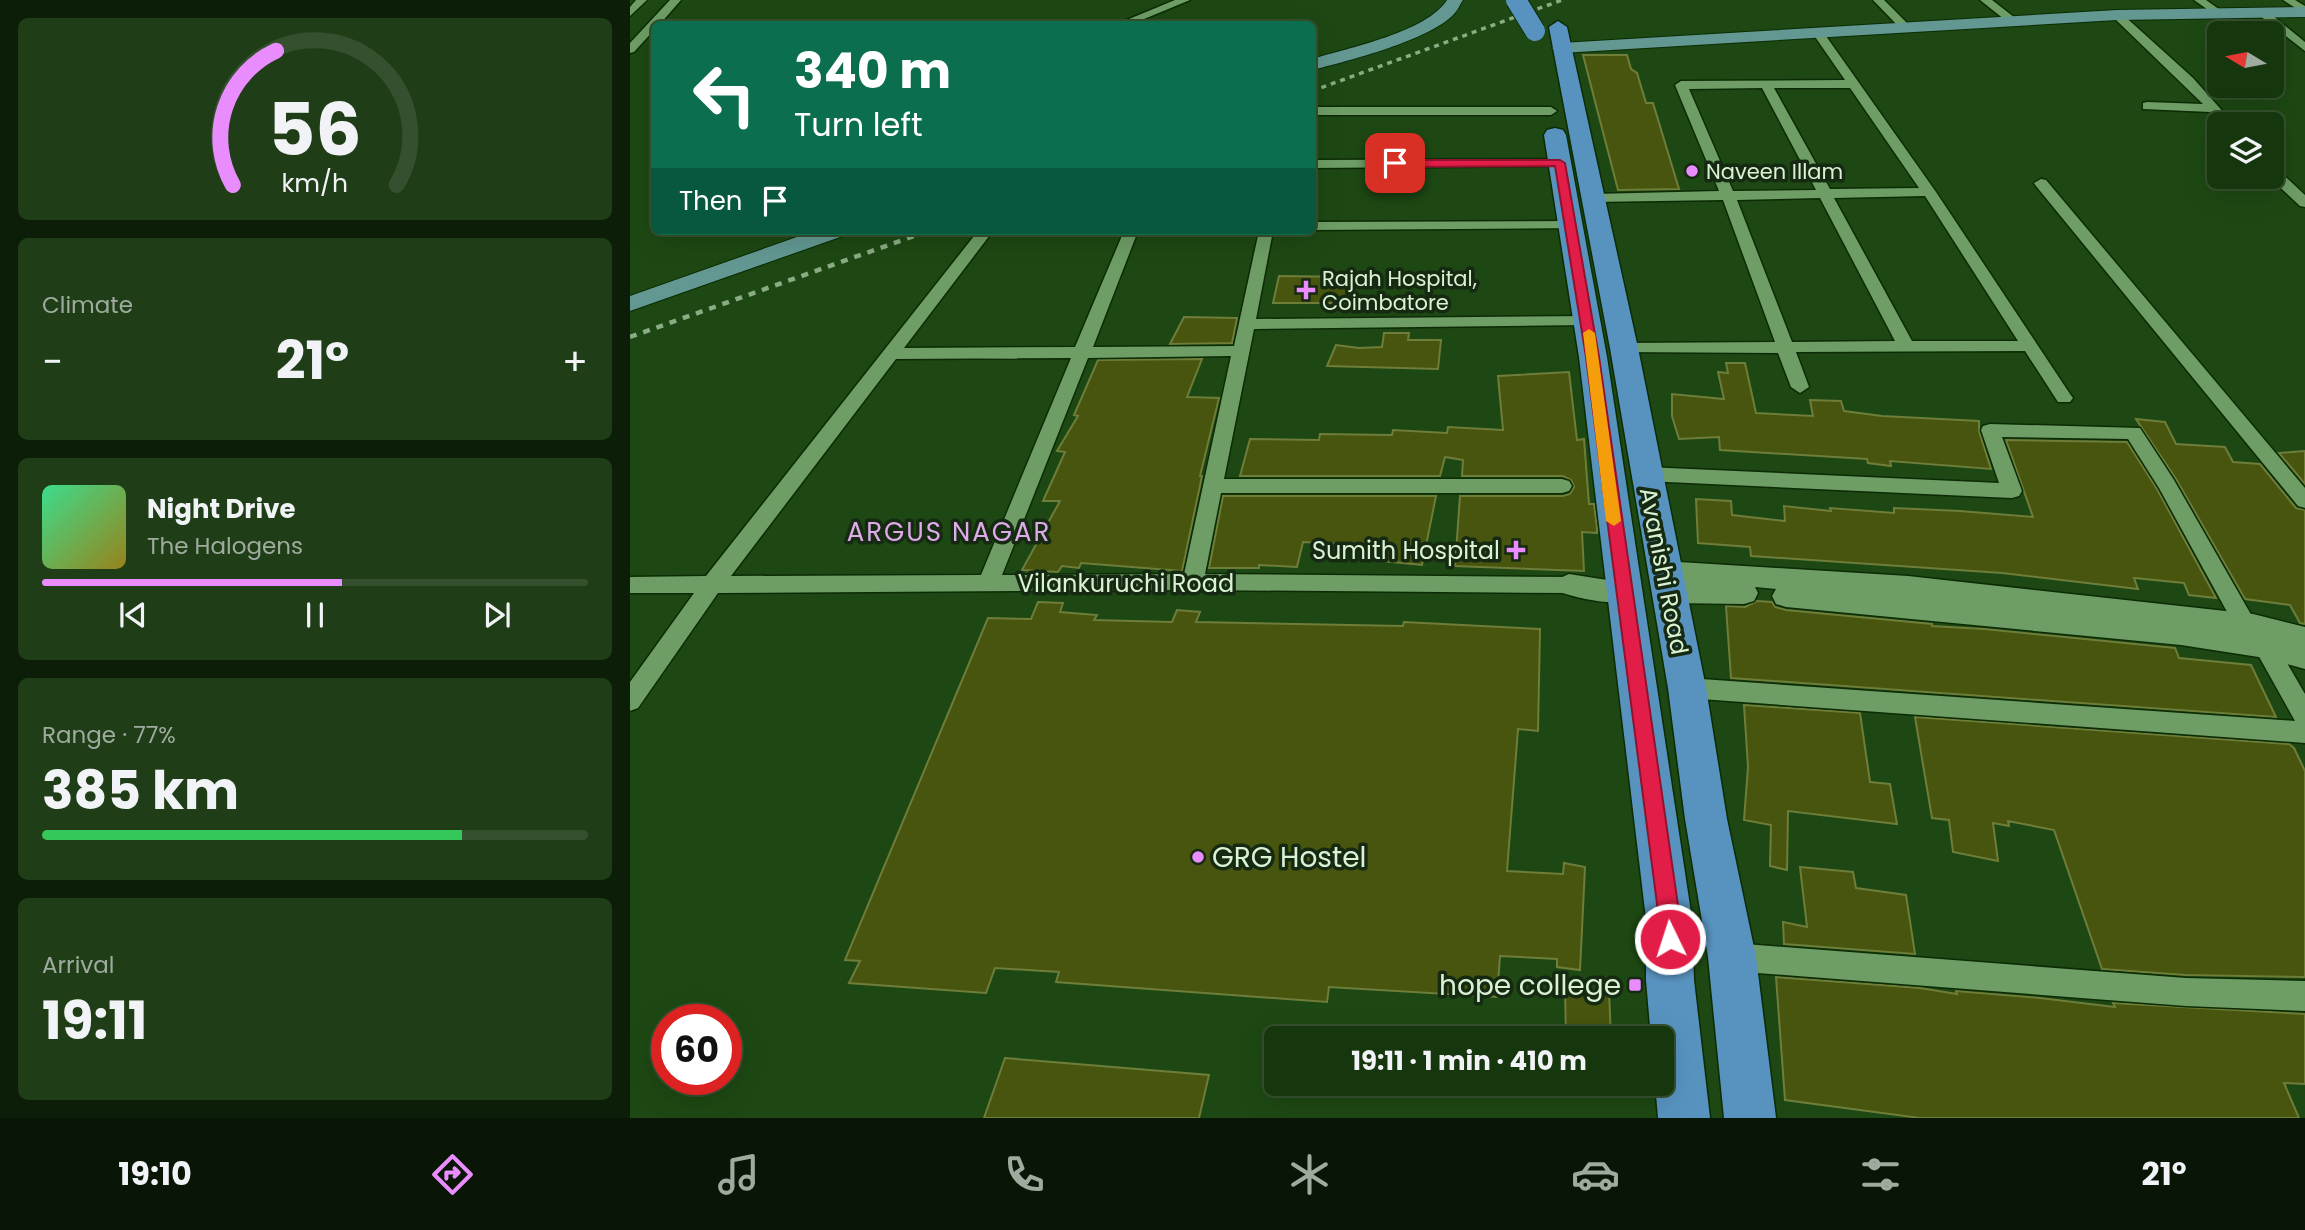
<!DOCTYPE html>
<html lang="en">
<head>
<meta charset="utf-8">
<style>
	:root { --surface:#16360e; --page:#1f3e17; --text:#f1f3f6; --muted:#9eab9e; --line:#35502e; --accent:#e98dfe }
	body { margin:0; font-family:Poppins,sans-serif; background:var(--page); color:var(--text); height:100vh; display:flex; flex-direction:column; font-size:26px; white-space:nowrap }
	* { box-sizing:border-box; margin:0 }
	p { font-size:23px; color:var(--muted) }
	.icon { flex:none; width:38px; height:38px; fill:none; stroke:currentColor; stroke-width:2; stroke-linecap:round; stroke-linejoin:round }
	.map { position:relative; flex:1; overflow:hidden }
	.drawer { display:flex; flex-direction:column; gap:18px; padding:18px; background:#0c1e08; width:630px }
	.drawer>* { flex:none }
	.banner { position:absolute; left:21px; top:21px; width:665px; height:214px; border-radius:10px; box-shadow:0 7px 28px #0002,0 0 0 2px var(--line); background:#0b6e4f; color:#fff; overflow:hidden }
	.needle { width:46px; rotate:280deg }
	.controls { position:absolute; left:1577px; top:21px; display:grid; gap:14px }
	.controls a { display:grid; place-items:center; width:77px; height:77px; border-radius:10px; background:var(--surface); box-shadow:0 7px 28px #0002,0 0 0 2px var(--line); font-size:35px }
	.speed { position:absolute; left:21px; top:1004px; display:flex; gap:14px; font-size:35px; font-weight:700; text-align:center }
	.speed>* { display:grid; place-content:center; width:91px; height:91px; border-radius:50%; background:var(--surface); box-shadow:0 7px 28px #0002,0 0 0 2px var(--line); line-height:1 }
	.speed .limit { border:10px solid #d22; background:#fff; color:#111 }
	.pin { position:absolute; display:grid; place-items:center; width:60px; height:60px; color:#fff; margin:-30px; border-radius:14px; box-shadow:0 4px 10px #0006 }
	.me { position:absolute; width:77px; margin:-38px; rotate:356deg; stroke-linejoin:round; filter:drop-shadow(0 0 5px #0008) }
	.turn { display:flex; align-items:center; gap:24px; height:147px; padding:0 28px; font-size:32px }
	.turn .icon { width:91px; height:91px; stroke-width:2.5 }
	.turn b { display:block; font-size:49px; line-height:60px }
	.then { display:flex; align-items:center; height:66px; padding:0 28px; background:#0003; gap:14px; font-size:26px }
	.big { font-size:52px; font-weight:700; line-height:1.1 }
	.drawer .tile { flex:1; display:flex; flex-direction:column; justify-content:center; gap:10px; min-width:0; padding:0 24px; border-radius:10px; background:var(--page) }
	.drawer .dial { align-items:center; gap:0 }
	.dial svg { height:182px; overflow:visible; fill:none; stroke:var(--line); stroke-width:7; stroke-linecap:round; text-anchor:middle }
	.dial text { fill:var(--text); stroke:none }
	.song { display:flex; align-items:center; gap:21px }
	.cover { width:84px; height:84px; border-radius:10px; background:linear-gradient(135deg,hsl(150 70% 55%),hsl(50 70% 35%)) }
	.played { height:7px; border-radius:4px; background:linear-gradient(90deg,var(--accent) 55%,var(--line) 55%) }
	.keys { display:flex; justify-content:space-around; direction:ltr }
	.heat { display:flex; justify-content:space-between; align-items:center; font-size:38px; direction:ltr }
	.charge { height:10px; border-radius:5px; background:linear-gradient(90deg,#34c759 77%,var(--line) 0) }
	.trip { position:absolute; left:634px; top:1026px; width:410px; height:70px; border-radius:10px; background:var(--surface); box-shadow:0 7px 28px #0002,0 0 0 2px var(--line); font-weight:700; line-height:70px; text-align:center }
	.dock { display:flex; height:112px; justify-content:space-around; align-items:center; background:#091606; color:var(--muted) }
	.dock .icon { width:49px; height:49px }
	.dock .selected { color:var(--accent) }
	.dock b { font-size:32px; color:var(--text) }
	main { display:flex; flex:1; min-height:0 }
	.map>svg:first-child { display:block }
</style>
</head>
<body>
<main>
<section class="drawer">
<div class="tile dial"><svg viewBox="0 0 100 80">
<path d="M14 69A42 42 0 1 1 86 69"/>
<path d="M14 69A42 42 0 0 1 33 10" stroke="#e98dfe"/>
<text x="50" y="56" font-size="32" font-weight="700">56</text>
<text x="50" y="72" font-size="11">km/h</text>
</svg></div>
<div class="tile"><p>Climate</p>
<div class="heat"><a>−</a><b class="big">21°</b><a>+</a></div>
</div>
<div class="tile">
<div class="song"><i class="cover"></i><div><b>Night Drive</b><p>The Halogens</p></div></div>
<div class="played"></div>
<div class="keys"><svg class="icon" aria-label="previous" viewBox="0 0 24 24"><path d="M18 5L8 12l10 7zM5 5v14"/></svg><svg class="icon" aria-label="pause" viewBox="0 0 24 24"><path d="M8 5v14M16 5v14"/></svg><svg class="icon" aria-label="next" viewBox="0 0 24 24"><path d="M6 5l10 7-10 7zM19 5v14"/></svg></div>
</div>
<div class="tile"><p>Range · 77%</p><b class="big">385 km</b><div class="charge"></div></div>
<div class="tile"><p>Arrival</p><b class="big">19:11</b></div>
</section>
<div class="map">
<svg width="1675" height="1118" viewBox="0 0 1675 1118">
	<rect width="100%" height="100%" fill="#1d4813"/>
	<path fill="#47550e" stroke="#6e7d39" stroke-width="2" d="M953 55H997L1001 69 1007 73 1016 103H1023L1049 189 988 190Z
		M649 276 727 277 723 303H643Z
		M554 317 607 318 602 343 540 344Z
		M754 333H779L778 340H811L808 369 697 366 706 345 729 348 752 347Z
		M572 359 557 397 589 398 570 476H572L552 571 451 563 449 568 432 566 428 572 392 570 430 501H413L435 452 427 451 448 416 444 415 468 360Z
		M1096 363H1115L1126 413 1183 416 1180 400 1211 401 1214 411 1252 416 1349 421V431L1361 469 1260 461 1261 466 1238 463 1237 459 1090 450 1089 437 1049 439 1042 416V394L1094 399 1088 372 1098 373Z
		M939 372 947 440 954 439 959 504H964L967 528V533L952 532 954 571 825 566 830 496H933L940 494 944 487 941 480 933 476H832L833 460 815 457 810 476H610L620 439 689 440 690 434 762 435 763 430 817 433 818 427 873 430 868 376Z
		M1506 419 1535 422 1546 444 1595 447 1603 462 1630 464 1666 508 1675 510V624L1670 623 1660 605 1615 599 1546 479Z
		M1376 440 1497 442 1527 489 1586 598 1559 595 1554 583 1504 578 1508 589 1372 573 1121 556 1120 547 1068 543 1066 499 1101 501 1102 515 1155 521 1154 506 1201 511 1200 508 1264 513V508L1330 511 1403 517Z
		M1675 451V484L1649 453Z
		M593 496H806L792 565 753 561 755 546 673 542 667 567 629 565V568H579Z
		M1127 601 1142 602 1145 607 1156 610 1302 624V626L1354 629 1545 648 1549 658 1621 665 1646 717 1101 678 1096 606 1115 607Z
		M408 602 433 603 430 612 467 615 464 620 542 622 547 610 570 612 566 622 773 626 774 622 910 629 908 731 888 729 877 871 933 874 934 863 955 867 950 970 927 967V959L870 956 867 997 699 987 697 1002 426 982 429 972 365 968 356 993 219 983 230 961 215 960 358 618 401 619Z
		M1114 705 1230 713 1240 782 1260 784 1267 824 1158 811 1157 870 1140 866 1141 825 1114 820 1118 767Z
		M1285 717 1659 744 1664 748 1675 771V977L1556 975 1472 969 1424 830 1378 821 1379 826 1363 823 1368 861 1323 852 1319 820 1302 818Z
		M1170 867 1223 872 1226 888 1276 895 1285 954 1154 944 1153 922 1177 927Z
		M1146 977 1290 988 1327 994 1326 991 1410 998 1485 1007 1483 1003 1675 1014V1084L1654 1083 1669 1118H1290L1155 1100Z
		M935 989 979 991 981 1038H936Z
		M375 1058 579 1075 569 1118H354Z"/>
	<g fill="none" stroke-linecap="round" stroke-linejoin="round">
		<g stroke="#0b2c04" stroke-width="3">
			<path id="minor" d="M6 0H17L0 16V7Z
				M40 0H51L30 24H24V30L4 52 0 53V43Z
				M545 0H560L502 24H487Z
				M1243 0H1254L1279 25V29H1271Z
				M1350 0H1362L1389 21 1379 23Z
				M1564 0H1576L1593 12 1584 14Z
				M1653 0H1665L1675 6V14Z
				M1629 11H1637L1675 42V51L1629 15Z
				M1483 13H1491L1563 78 1604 124H1591L1580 112 1513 109V103L1517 102 1573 104 1483 17Z
				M1187 28 1191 29 1306 192 1440 394 1443 398 1440 402H1428L1395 351 1166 352 1179 387 1170 393 1161 387 1148 353 988 352 985 348 994 343 1145 342 1093 200 963 202 956 198 963 194 1089 191 1045 85 1051 81 1215 80 1181 31ZM1132 88 1186 190 1103 191 1059 89ZM1144 88H1220L1289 188 1200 189ZM1295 196 1388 341H1282L1204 198ZM1190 198 1265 341 1162 342 1107 200Z
				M682 107H921L927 111 921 115H682Z
				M930 159 937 163 935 166 682 168V160Z
				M1642 168 1647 169 1675 195V207L1670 206 1639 177H1642Z
				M1411 179 1416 180 1675 488V508L1668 506 1406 186 1404 183Z
				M942 221 949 225 947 228 682 230V222Z
				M348 231H363L274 348 445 347 494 231H508L463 347 604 346 629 231H643L626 319 963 316 965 320 957 325 624 329 594 479H932L939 481 942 486 939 491 932 493H591L575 574 939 577 947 579 950 585 947 591 939 593 563 590 88 593 8 708 0 711V682L64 593H0V577L76 576ZM601 356 554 574 372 575 458 358ZM441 358 351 575 101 576 266 359Z
				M1360 424 1510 428 1544 480 1623 618 1643 639 1675 694V743L1057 698 1049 695 1045 688 1049 681 1057 678 1665 721 1627 653 1607 630 1529 488 1498 439 1372 437 1392 491 1389 496 1382 498 1016 481 1009 479 1006 474 1009 469 1016 467 1369 483 1351 430 1353 426Z
				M1102 943 1556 978 1675 981V1011L1556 1006 1102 971 1092 967 1088 957 1092 947Z"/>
		</g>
		<g stroke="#0b2c04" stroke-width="3">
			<path id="tertiary" d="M1033 561 1278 576 1623 614 1675 627V669L1635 658 1551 645 1156 607 1146 604 1142 596 1146 589 1125 587 1128 593 1124 601 1114 604 1039 603 1029 600 1025 592 1029 584 1038 582 1024 578 1020 571 1024 564Z
				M939 574 1003 584 1007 592 1003 600C982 606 950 599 930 592L926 585 930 578Z"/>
		</g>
		<g stroke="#0b2c04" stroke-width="2">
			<path id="secondary" d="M817 0H833C830 4 828 10 824 14 800 40 718 61 682 70V59C718 48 797 32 817 0Z
				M1675 7V17L1487 20 931 53 922 48 931 43 1487 10Z
				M184 231H216L213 236 0 311V296Z"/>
		</g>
		<g stroke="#0b2c04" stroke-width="3">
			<path id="primary" d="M928 21 937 27 1008 348 1076 688 1097 819 1126 957 1146 1118H1094L1078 957 1055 819 1038 688 980 348 919 27Z
				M925 128 933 130 936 135 977 357 1062 919 1064 980 1080 1118H1028L1025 1083H1031V1038H1021L1016 980V919L949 357 914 135 917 130Z"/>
		</g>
		<use href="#minor" fill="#6e9d65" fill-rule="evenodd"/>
		<use href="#tertiary" fill="#6e9d65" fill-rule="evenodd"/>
		<use href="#secondary" fill="#639892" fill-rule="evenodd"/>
		<use href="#primary" fill="#5893c0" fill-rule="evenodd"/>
		<path stroke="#8aab83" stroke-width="3.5" stroke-dasharray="5 5" stroke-linecap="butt" d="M682 91 932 0"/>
		<path stroke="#8aab83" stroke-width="4.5" stroke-dasharray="7 7" stroke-linecap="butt" d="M0 337 298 231"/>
		<g stroke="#0b2c04" stroke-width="22" stroke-linecap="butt">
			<path id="primary-bridge" d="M886 0 905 31"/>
		</g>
		<use href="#primary-bridge" stroke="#5893c0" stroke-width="20"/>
	</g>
	<path fill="#e11d48" stroke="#92132f" stroke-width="2" d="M930 160 935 163 969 357 1050 919V939L1047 947 1040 950 1032 947 1029 939V919L956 357 925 166 765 167 760 163 765 160Z"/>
	<path fill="#f59e0b" d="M959 329 965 333 991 521 984 526 976 521 953 333Z"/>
	<g fill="#e98dfe" stroke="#162912" stroke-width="2.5">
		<circle cx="1062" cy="171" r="7"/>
		<path d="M672.5 279.5h7v7h7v7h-7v7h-7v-7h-7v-7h7z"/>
		<path d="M882.5 539.5h7v7h7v7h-7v7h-7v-7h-7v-7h7z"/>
		<circle cx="568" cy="857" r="7"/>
		<rect x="998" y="978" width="14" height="14" rx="3.5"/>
	</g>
	<g text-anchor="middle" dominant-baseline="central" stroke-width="7" stroke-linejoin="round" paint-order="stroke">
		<g font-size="21" fill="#d9f2d4" stroke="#162912" text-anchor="start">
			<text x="1076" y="171">Naveen Illam</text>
			<text x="692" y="278">Rajah Hospital,<tspan x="692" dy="24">Coimbatore</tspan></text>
		</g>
		<g font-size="24" fill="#d9f2d4" stroke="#162912" text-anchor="end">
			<text x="870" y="550">Sumith Hospital</text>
		</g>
		<g font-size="24" fill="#d9f2d4" stroke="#162912">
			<text transform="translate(1034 571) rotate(79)">Avanishi Road</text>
			<text x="496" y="583">Vilankuruchi Road</text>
		</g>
		<g font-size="26" letter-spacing="2" fill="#ddabe8" stroke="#162912">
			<text x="319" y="532">ARGUS NAGAR</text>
		</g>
		<g font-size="28" fill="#d9f2d4" stroke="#162912" text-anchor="start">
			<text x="582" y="857">GRG Hostel</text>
			<text x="991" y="985" text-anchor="end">hope college</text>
		</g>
	</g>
</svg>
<div class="controls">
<a><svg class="needle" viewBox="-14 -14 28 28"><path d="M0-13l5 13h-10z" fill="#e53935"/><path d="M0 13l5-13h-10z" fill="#9eab9e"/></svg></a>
<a><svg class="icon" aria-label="layers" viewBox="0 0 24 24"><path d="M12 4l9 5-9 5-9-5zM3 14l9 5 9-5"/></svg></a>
</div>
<div class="speed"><div class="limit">60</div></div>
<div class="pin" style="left:765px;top:163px;background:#d93025"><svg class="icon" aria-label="arrive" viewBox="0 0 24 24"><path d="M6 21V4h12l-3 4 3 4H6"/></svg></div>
<svg class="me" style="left:1040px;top:939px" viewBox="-20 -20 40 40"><circle r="17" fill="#e11d48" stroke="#fff" stroke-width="3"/><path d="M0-11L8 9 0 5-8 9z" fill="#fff"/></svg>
<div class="trip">19:11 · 1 min · 410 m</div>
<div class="banner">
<div class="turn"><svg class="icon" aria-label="left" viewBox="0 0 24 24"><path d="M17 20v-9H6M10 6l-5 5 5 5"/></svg><div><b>340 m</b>Turn left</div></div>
<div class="then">Then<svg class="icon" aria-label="arrive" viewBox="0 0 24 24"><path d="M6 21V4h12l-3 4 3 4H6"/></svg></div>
</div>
</div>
</main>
<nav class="dock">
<b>19:10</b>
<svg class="icon selected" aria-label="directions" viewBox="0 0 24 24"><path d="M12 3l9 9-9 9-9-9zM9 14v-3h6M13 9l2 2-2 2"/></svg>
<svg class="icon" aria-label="music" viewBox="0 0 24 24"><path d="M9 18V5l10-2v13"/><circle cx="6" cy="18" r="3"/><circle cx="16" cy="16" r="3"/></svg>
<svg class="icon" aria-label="phone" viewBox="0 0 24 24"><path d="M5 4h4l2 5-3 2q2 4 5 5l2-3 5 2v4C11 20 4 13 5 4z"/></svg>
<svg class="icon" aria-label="climate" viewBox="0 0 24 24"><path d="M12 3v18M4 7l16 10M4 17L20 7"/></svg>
<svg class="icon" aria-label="car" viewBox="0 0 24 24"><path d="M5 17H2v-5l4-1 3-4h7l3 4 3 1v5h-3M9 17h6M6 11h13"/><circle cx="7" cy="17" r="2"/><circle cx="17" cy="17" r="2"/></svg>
<svg class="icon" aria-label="filters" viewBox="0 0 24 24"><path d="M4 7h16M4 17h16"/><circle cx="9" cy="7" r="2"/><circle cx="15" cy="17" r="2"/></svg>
<b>21°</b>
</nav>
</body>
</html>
